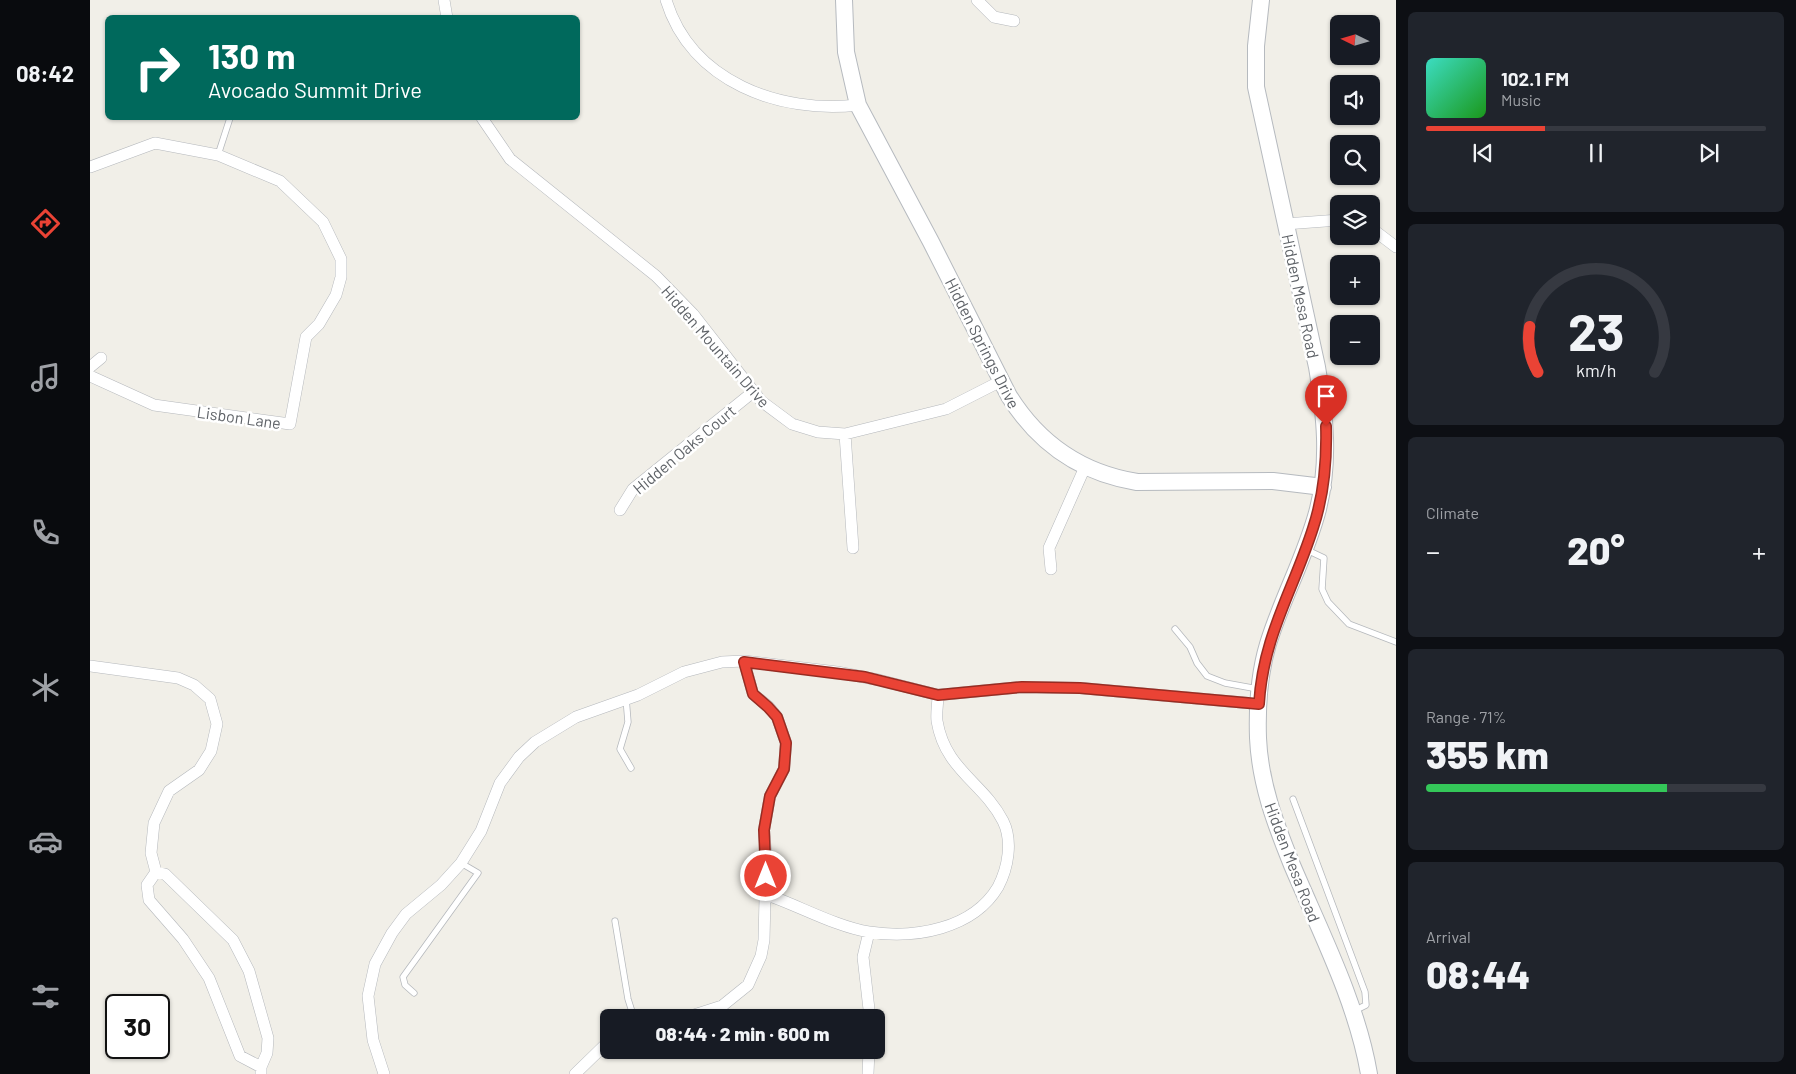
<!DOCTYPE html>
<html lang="en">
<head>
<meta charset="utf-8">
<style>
	:root { --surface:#171b24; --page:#20242c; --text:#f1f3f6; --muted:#9ea1a6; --line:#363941; --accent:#ea4335 }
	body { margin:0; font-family:Barlow,sans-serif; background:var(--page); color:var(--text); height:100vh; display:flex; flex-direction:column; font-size:19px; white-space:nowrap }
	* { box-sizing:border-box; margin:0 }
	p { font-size:16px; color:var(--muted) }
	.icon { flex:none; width:28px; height:28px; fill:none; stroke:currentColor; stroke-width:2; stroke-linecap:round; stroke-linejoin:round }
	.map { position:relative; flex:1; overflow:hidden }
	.drawer { display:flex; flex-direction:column; gap:12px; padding:12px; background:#0d0f14; width:400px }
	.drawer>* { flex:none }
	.top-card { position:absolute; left:15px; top:15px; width:475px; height:105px; border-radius:8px; box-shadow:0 1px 4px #0004; background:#00695c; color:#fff; overflow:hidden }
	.needle { width:32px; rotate:275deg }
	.buttons { position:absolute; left:1240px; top:15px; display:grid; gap:10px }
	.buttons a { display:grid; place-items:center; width:50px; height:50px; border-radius:8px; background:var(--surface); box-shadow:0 1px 4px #0004; font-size:25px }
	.speed { position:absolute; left:15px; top:994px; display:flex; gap:10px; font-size:25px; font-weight:700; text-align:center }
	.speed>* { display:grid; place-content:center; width:65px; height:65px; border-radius:50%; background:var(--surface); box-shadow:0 1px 4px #0004; line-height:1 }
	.speed .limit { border:2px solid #111; border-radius:8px; background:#fff; color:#111 }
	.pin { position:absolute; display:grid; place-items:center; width:42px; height:42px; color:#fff; margin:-51px -21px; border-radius:50% 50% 50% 0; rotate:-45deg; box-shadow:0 0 5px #0007 }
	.pin .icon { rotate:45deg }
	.me { position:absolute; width:55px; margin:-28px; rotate:0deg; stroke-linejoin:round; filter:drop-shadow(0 0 4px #0008) }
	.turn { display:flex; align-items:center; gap:18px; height:105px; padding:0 20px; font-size:22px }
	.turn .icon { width:65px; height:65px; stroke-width:2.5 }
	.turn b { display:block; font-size:35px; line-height:42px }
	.big { font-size:38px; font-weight:800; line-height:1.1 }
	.drawer .widget { flex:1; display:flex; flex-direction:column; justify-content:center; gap:8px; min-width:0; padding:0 18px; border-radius:8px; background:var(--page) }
	.drawer .dial { align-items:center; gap:0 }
	.dial svg { height:130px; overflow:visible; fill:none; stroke:var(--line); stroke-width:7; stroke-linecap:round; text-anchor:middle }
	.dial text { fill:var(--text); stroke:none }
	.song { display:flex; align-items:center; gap:15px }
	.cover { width:60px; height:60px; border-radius:8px; background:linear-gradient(135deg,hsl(170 70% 55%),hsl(120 70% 35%)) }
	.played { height:5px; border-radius:2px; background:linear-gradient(90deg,var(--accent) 35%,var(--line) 35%) }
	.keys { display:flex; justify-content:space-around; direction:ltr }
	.heat { display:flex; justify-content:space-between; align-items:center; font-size:28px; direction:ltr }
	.charge { height:8px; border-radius:4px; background:linear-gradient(90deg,#34c759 71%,var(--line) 0) }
	.trip { position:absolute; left:510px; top:1009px; width:285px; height:50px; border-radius:8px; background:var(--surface); box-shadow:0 1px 4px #0004; font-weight:800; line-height:50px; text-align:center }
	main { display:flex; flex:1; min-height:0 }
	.tab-bar { display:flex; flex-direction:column; width:90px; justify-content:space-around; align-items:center; background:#090b0e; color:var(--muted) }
	.tab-bar .icon { width:35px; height:35px }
	.tab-bar .on { color:var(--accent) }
	.tab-bar b { font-size:22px; color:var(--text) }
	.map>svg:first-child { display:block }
</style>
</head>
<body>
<main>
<nav class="tab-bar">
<b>08:42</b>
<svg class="icon on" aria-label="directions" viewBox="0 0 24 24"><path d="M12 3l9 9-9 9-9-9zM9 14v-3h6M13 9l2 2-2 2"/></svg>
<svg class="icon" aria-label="music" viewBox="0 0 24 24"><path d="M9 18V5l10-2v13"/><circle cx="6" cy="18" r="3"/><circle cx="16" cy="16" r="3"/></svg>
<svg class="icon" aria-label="phone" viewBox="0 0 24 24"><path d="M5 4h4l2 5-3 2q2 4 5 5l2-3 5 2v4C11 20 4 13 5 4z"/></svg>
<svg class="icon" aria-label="climate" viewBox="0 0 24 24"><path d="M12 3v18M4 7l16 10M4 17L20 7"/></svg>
<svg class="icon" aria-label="car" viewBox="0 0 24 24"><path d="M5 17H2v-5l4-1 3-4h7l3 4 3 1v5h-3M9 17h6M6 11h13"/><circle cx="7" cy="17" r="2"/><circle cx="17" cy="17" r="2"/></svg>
<svg class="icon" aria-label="filters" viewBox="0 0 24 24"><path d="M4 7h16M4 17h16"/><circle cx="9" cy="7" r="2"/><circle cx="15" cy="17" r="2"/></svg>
</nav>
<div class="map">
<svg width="1306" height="1074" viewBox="0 0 1306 1074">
	<rect width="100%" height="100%" fill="#f1efe8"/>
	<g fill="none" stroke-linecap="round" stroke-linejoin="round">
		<g stroke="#b5b8bc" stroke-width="7">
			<path id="lane" d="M128 155 140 118
				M1217 550 1234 558 1232 589 1238 602 1259 624 1306 642
				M1085 629 1100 647 1107 663 1117 676 1135 683 1168 689
				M536 698 538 722 530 749 541 768
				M1203 799 1275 992 1276 1005 1264 1011
				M525 921 538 999 544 1018
				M324 993 315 985 313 977 388 873 371 863"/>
		</g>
		<g stroke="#b5b8bc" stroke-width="12">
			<path id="street" d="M354 0 357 18
				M576 0C601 82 690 114 768 105
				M887 0 904 17 924 21
				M392 118 420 159 566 276 603 314 671 401 702 424 728 432 755 434 856 409 911 381
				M0 167 65 143 128 155 190 181 233 222 251 259V277L246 295 229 324 216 337 200 424 64 405 0 376
				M1195 224 1249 220
				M1281 228 1306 247
				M0 367 11 358
				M755 434 763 548
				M530 510 543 489 663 392
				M961 569 959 548 995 467
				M0 666 88 678 104 685 120 699 127 724 121 751 109 770 79 791 64 823 61 853 66 872
				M66 872 75 874 143 940 159 971 178 1038 177 1053 171 1067V1074
				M66 872 57 885 59 900 93 939 119 978 150 1056 171 1067
				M675 896 683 897C713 908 748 927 779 932 825 939 883 929 908 887 918 868 923 841 913 821 893 782 855 770 847 721 846 713 848 703 848 695
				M779 932 773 957 780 1018
				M562 1018 604 1015 632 1006 658 985 671 956 674 940 676 856 674 830 680 796 694 769 696 743 687 717 679 707 663 694 654 661
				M294 1074 283 1040 278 996 285 964 302 933 316 914 351 885 371 863 391 831 410 783 429 757 445 742 486 717 548 695 594 672 632 662 654 661 747 672 789 680 848 695 932 687 990 688 1169 704
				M485 1074 519 1041
				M778 1074 779 1050"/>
		</g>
		<g stroke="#b6babf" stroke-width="18">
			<path id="secondary" d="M754 0 756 52 768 105 841 242 919 396C949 444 991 473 1047 482L1183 481 1233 487
				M1171 0 1166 46V87L1227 367C1235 415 1240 461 1228 509 1216 556 1192 598 1178 644 1169 674 1167 707 1168 738 1170 783 1185 823 1202 865 1230 931 1267 1003 1279 1074"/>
		</g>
		<use href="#lane" stroke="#fff" stroke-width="5.5"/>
		<use href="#street" stroke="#fff" stroke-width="11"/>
		<use href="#secondary" stroke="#fff" stroke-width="16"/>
	</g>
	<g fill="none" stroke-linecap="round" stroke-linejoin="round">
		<g stroke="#982c22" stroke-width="12">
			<path id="route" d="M676 876 674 830 680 796 694 769 696 743 687 717 678 707 663 694 654 662 775 677 848 695 932 687 990 688 1169 704C1173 636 1203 591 1223 528 1234 495 1237 461 1236 426"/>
		</g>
		<use href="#route" stroke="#ea4335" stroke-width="9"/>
	</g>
	<g text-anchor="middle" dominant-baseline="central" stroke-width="5" stroke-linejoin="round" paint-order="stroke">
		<g font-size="16" fill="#5f6368" stroke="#fff">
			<text transform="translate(1211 296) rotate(78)">Hidden Mesa Road</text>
			<text transform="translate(893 343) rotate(63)">Hidden Springs Drive</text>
			<text transform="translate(626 346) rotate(49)">Hidden Mountain Drive</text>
			<text transform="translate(149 417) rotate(8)">Lisbon Lane</text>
			<text transform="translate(594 449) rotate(-40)">Hidden Oaks Court</text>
			<text transform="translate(1203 862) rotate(69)">Hidden Mesa Road</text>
		</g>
	</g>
</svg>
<div class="buttons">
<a><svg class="needle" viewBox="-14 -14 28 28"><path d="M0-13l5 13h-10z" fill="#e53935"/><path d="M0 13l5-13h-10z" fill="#9ea1a6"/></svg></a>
<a><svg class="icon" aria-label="sound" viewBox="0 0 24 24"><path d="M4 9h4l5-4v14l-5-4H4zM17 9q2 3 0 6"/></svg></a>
<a><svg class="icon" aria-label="search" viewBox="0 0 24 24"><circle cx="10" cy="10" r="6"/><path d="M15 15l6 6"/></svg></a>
<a><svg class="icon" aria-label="layers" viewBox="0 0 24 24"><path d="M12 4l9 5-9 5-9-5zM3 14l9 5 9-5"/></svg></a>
<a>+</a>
<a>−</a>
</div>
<div class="speed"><div class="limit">30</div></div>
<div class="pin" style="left:1236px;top:426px;background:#d93025"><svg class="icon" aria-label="arrive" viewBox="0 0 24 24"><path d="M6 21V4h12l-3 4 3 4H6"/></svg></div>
<svg class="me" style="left:676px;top:876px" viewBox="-20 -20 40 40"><circle r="17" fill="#ea4335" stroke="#fff" stroke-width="3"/><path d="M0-11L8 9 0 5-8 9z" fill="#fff"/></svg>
<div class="trip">08:44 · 2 min · 600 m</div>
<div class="top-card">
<div class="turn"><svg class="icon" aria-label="right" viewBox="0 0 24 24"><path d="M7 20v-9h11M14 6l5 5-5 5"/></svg><div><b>130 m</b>Avocado Summit Drive</div></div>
</div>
</div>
<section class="drawer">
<div class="widget">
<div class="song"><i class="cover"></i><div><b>102.1 FM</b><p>Music</p></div></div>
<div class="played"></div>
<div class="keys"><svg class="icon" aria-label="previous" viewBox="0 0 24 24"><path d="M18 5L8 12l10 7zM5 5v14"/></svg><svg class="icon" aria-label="pause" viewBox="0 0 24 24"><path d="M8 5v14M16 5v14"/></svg><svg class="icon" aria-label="next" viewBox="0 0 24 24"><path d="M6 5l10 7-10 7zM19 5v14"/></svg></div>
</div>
<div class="widget dial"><svg viewBox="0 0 100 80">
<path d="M14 69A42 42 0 1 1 86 69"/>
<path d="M14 69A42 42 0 0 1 9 41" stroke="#ea4335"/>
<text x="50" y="56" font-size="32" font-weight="700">23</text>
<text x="50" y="72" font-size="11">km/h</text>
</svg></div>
<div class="widget"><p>Climate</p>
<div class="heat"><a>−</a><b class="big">20°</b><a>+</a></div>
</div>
<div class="widget"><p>Range · 71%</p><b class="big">355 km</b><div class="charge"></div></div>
<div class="widget"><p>Arrival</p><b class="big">08:44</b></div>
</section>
</main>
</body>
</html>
